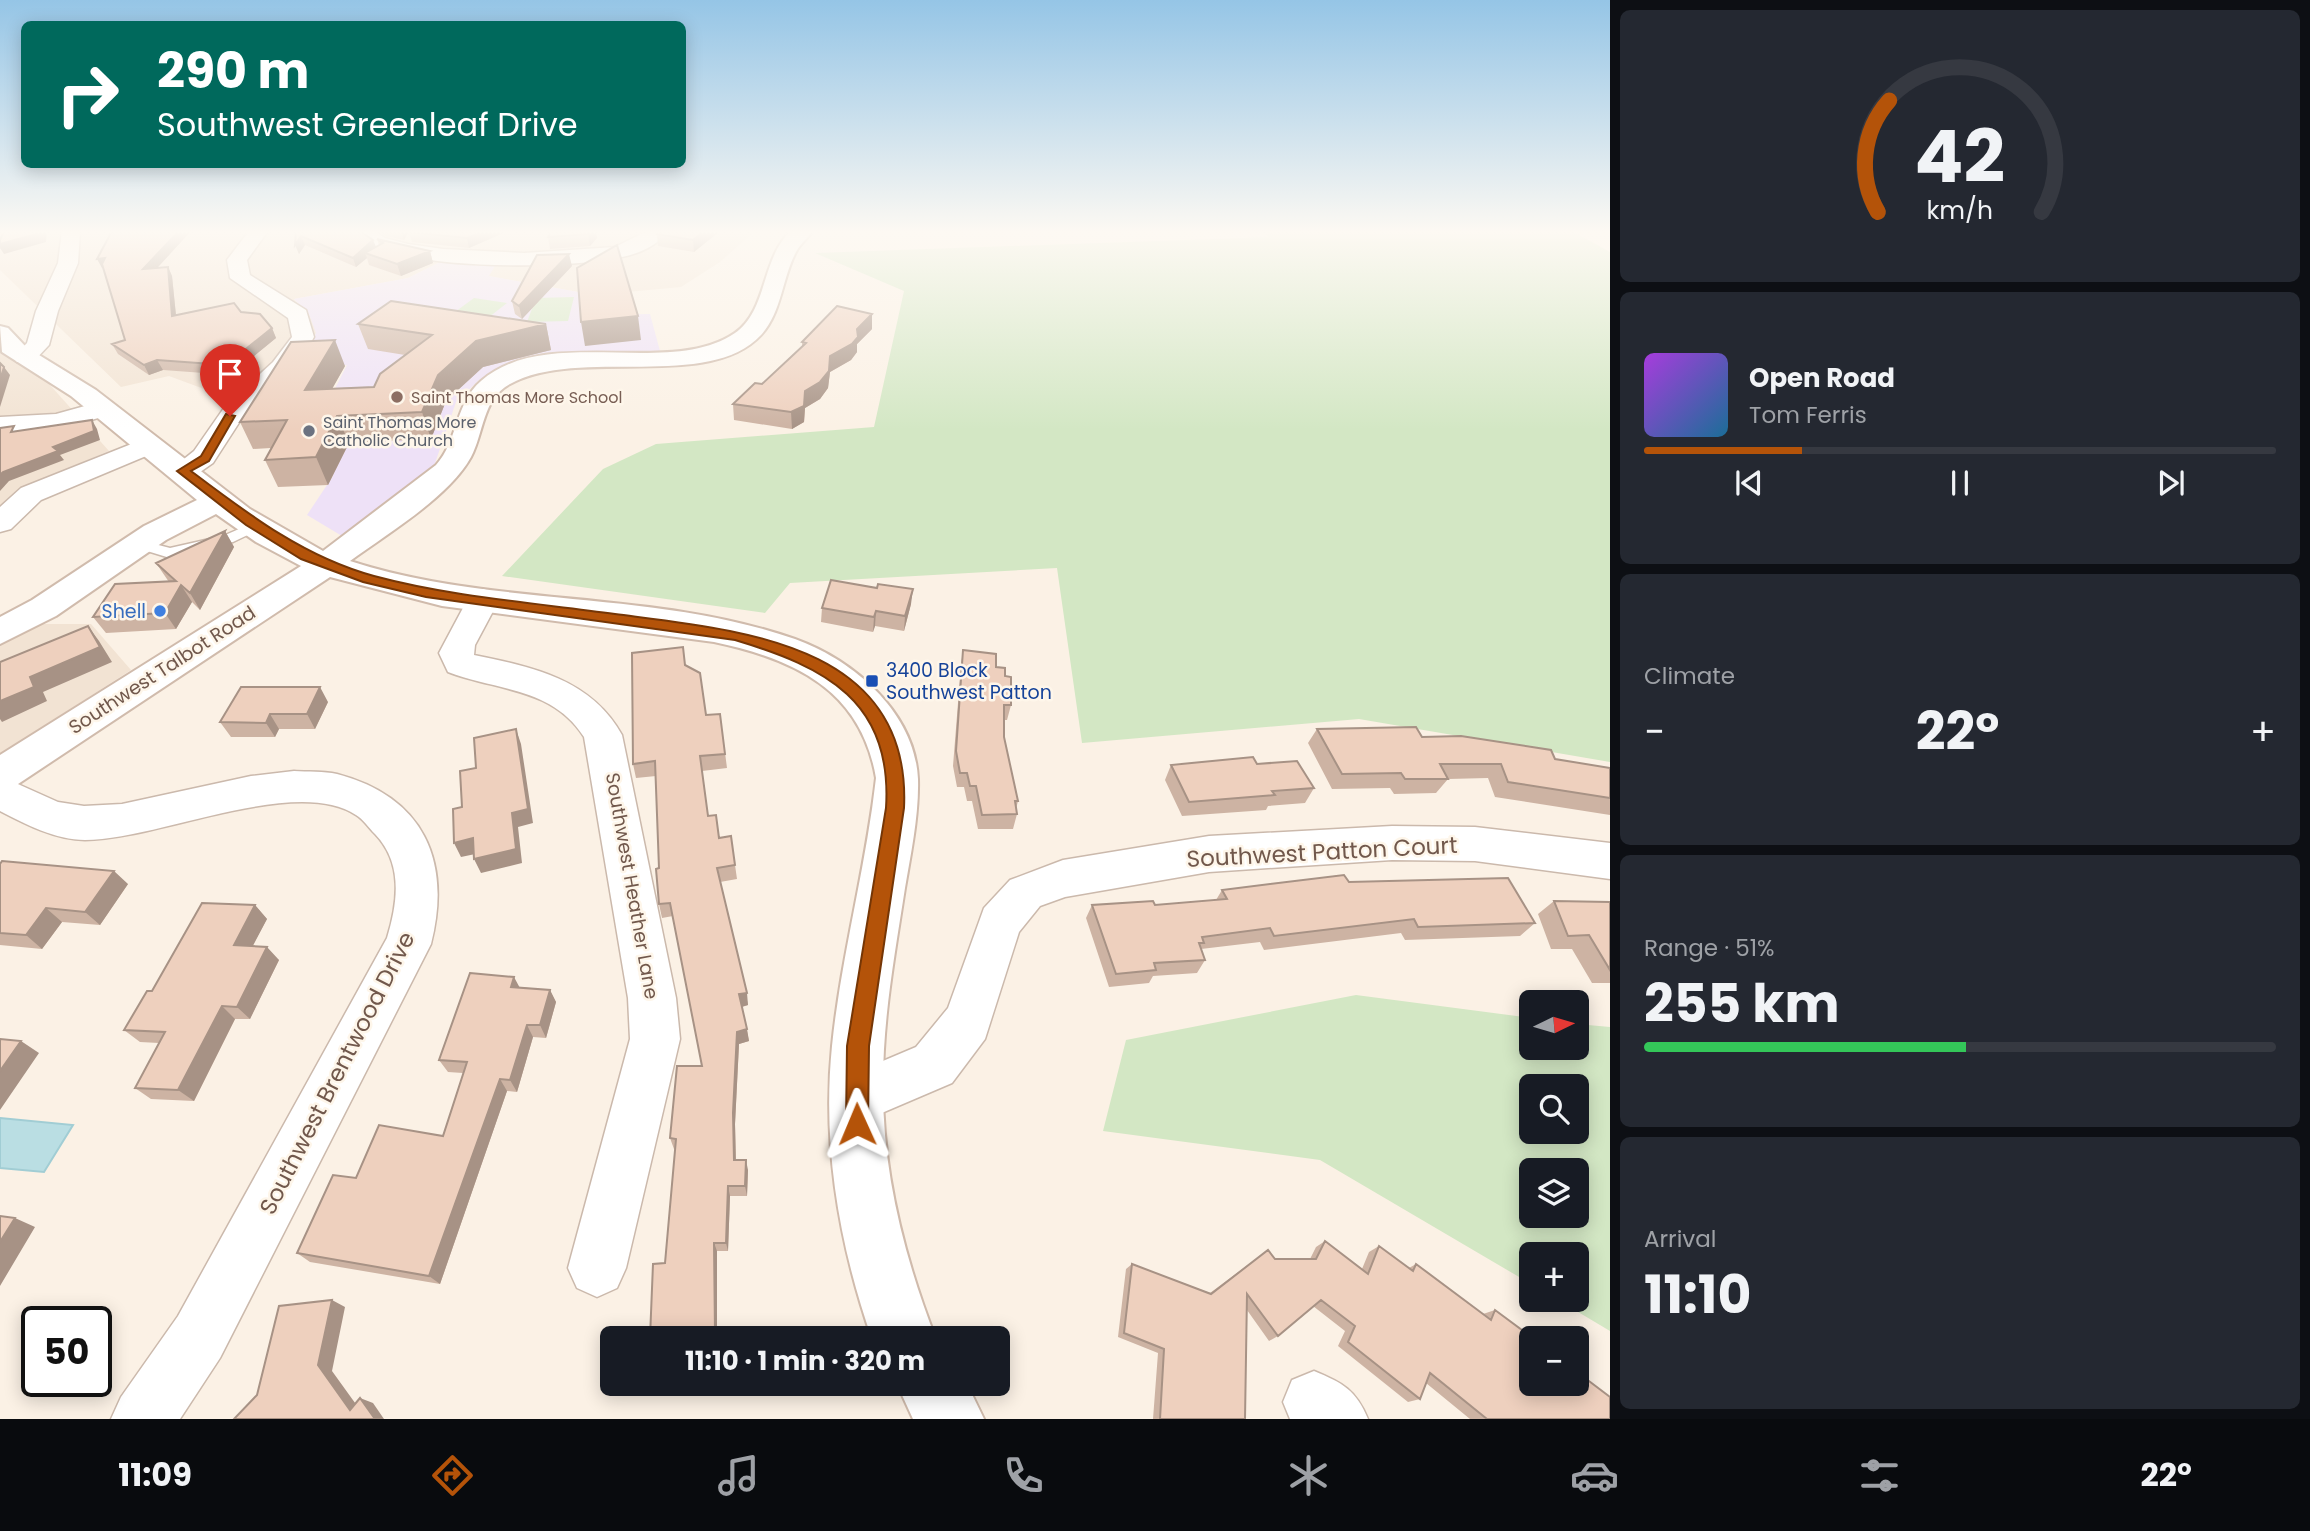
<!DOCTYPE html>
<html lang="en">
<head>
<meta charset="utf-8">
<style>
	:root { --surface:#171b24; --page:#242831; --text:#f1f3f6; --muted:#9ea1a6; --line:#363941; --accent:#b45309 }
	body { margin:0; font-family:Poppins,sans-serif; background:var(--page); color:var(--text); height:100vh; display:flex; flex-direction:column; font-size:26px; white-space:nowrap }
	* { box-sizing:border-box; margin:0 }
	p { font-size:23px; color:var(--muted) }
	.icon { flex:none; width:38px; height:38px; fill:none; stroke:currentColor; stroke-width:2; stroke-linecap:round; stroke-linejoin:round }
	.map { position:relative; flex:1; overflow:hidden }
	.sheet { display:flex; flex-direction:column; gap:10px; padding:10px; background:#0d0f14; width:700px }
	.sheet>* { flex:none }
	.hud { position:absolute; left:21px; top:21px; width:665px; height:147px; border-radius:10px; box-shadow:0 4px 18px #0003; background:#00695c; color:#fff; overflow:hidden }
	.needle { width:46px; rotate:85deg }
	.buttons { position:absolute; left:1519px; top:990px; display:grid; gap:14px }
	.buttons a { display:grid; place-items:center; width:70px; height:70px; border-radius:10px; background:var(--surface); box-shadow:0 4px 18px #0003; font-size:35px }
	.speed { position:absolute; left:21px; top:1306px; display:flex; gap:14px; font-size:35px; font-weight:700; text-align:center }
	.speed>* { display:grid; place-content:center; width:91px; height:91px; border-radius:50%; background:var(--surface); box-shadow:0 4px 18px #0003; line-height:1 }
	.speed .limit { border:4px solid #111; border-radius:10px; background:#fff; color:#111 }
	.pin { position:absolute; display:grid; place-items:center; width:60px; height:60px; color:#fff; margin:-72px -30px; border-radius:50% 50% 50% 0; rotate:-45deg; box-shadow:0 0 7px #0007 }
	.pin .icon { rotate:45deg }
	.me { position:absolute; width:77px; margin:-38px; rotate:359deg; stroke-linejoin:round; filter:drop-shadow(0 0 5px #0008) }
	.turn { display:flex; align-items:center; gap:24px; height:147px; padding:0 21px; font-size:32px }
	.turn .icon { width:91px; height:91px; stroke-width:2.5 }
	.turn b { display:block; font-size:49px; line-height:60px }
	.big { font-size:52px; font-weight:700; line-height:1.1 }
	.sheet .tile { flex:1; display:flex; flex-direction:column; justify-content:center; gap:10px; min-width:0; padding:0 24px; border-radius:10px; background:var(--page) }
	.sheet .dial { align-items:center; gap:0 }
	.dial svg { height:182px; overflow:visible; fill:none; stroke:var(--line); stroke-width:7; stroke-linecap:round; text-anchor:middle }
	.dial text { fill:var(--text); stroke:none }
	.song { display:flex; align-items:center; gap:21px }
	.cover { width:84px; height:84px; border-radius:10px; background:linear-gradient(135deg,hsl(280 70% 55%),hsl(200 70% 35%)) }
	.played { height:7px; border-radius:4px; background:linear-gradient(90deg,var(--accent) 25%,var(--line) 25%) }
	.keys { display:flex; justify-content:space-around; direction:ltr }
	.heat { display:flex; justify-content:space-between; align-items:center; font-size:38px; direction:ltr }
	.charge { height:10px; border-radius:5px; background:linear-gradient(90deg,#34c759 51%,var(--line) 0) }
	.trip { position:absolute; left:600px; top:1326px; width:410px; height:70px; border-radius:10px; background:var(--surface); box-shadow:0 4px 18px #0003; font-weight:700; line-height:70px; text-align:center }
	.tabs { display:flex; height:112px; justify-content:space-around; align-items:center; background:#090b0e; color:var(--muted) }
	.tabs .icon { width:49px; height:49px }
	.tabs .selected { color:var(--accent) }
	.tabs b { font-size:32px; color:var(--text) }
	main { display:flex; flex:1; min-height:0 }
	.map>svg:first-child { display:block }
</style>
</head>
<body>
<main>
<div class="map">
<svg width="1610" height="1419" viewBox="0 0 1610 1419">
	<rect width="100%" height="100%" fill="#fbf1e5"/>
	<path fill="#f2e3d3" d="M0 231H755L720 262 681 287 595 295 488 276 446 259 408 278 294 299 309 314 315 325 316 333 309 347 285 368 231 399 169 376 121 387 0 270Z
		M0 329 109 451 43 479 0 528Z
		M0 624H91L131 670 0 754Z"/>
	<path fill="#eee1f7" d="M446 259 498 261 489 276 595 295 596 315 650 314 660 351 562 356 525 361 499 369 479 380 456 402 432 472 342 536 307 515 333 476 321 416 347 365 285 368 309 347 316 333 309 314 294 299 408 278Z"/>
	<path fill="#d3e7c4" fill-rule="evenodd" d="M1263 231H1572L1610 252V762L1359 719 1082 743 1057 568 790 583 765 613 502 576 603 469 656 444 874 427 904 291 815 253 1269 237Z
		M574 297 568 321 527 322 536 298Z
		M474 298 507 303 479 325 444 320Z
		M1356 995 1531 1018V1048H1577V1024L1610 1027V1331L1558 1300H1577V1255H1531V1284L1320 1160 1103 1131 1126 1040ZM1531 1087H1577V1132H1531ZM1531 1171H1577V1216H1531Z"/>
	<path fill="#badee3" stroke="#a1cdd4" stroke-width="2" d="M0 1118 73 1125 44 1172 0 1168Z"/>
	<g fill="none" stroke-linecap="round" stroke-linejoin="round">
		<g stroke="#cbb9ac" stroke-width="3">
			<path id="lane" d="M255 522 260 523V529L233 542 170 558 134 547 132 544 139 540 170 548 223 536Z"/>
		</g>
		<g stroke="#cbb9ac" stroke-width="3">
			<path id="street" d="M62 231H80L78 263 58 311 49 345 33 362H17L13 357 27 343 36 311 58 263Z
				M249 231H268L247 260 250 275 306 310 314 337 299 363 244 415 213 463 193 477H173L169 471 194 451 226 405 273 362 292 337 288 318 230 278 227 260Z
				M353 231H375L385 238 408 244 443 249 524 253 615 247 647 231H668C656 247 636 255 617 258 567 269 385 273 353 231Z
				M103 401 112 404 116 409 112 414 57 430 0 433V417L56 414Z
				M149 437 158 439 162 445 158 451 41 500 11 529 0 532V507L21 488Z
				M483 589 495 593 499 600 475 645 474 655C533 667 591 679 622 735L676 998 680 1039 626 1268 617 1288 597 1297 577 1288 568 1268 630 1039 628 998 584 737C552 687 497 691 448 672L439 653 471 593Z
				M294 771C308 772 324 771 337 774 424 797 452 861 431 944L220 1358 180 1419H111L121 1397 178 1316 387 938C398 902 403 863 375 834 369 828 363 819 356 815 296 775 157 840 85 840 56 840 25 824 0 811V776L58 802 84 806 122 804 251 776Z
				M1392 826 1475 827 1610 843V879L1475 861 1392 860 1209 872 1065 897 1040 906 1019 932 985 1039 952 1083 856 1124 838 1116 830 1098 838 1080 916 1047 948 1008 984 908 1010 880 1063 860 1209 836Z
				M1314 1371C1343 1383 1356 1390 1368 1419H1290L1283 1402 1292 1380Z"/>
		</g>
		<g stroke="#d0bbac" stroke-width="4">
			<path id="secondary" d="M791 231H813C807 239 800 244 796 252 782 278 782 312 761 335 708 392 579 346 510 384 482 399 484 433 471 457 449 497 387 534 350 561 495 608 653 589 795 639 853 660 915 712 918 779 919 815 911 853 905 888 895 953 883 1017 883 1083 882 1171 904 1257 936 1339H872C839 1244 822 1146 832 1046 841 956 866 868 876 778 861 690 795 659 714 642L442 606 330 577 15 786 0 791V755L301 566 256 542 216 514 166 540 56 616 0 644V617L32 600 144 526 197 500 71 396 2 352 0 326 8 328 26 347 96 390 250 509 323 551 436 465C458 441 455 403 481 381 546 324 670 378 735 333 768 310 761 258 791 231Z
				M897 1384H967L984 1419H913Z"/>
		</g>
		<use href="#lane" fill="#fff" fill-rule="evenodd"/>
		<use href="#street" fill="#fff" fill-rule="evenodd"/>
		<use href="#secondary" fill="#fff" fill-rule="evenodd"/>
	</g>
	<path fill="#cdb3a3" d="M112 231H191L157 268 168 267 172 276 176 315 241 312 272 328 276 338 231 375 163 370 149 375 118 354 112 344 125 340 104 268H102Z
		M296 231 376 247 379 245 377 239 430 251 433 263 401 276 369 265 367 258 356 267 305 245 299 254Z
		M380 231H409L404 240 386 236Z
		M411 231H508L469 248 412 242 409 232Z
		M551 231H596L597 238 590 246 550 249 548 237Z
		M720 231 694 252 658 246 657 234Z
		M572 266 522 319 515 314 512 301Z
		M872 314V329L857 344V352L851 360 830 372 828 388 820 399 805 408 804 422 792 429 734 420 733 404 762 384 802 347V342Z
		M358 324H546L551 350 483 367 446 401 431 439 349 443 328 485 278 487 265 460 271 448 253 449 240 422 345 366 332 388 374 387 405 355 368 349Z
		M225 531 234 547 200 610 192 602 176 629 106 633 93 617 169 582 156 563Z
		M911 604 904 631 875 626 873 632 821 622 822 608Z
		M963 650 996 667 1005 676 1011 705 1007 720H1004V737L1018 801 1016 809 1017 814 1013 829H978L972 801H967L964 787H957L953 766 961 665Z
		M685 665 706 715 720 714 727 768 702 771 708 816 735 865 737 879 720 882 748 1005 742 1007 749 1041 739 1044 735 1124 736 1160 748 1170 747 1196H730L728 1251H717V1339H651L650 1338 665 1263 675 1149H674L670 1138 702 1066 673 916 662 918 659 904V868L656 776 636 778 633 764Z
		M328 702 315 729H279L275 737H231L220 722Z
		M1317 729 1422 737 1610 768V815L1495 797 1488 778 1448 779 1436 793 1394 794 1390 788 1332 789 1308 743Z
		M1257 764 1314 788 1305 803 1268 806 1266 810 1182 816 1165 780 1171 765Z
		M0 864 128 884 100 925 62 922 42 949 0 945Z
		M1349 882 1535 923 1520 936 1405 940 1401 933 1264 950 1260 942 1201 949 1205 960 1197 973 1153 976 1149 983 1109 987 1086 918 1092 905H1155L1216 900 1222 890Z
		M1554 901 1610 902V983H1592L1572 949H1551L1538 914Z
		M255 905 267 919 252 946 279 960 250 1019H235L194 1101 151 1099 135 1088 159 1043 140 1042 124 1030 152 991Z
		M519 987 550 990 556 1002 546 1038 533 1037 517 1092 507 1091 440 1284 310 1262 297 1253 356 1178 443 1136 463 1073 448 1072 439 1060Z
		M1325 1241 1362 1269 1369 1252 1379 1246 1409 1268 1416 1264 1483 1314 1495 1310 1610 1419H1470L1426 1383 1420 1399 1408 1402 1338 1346 1345 1331 1313 1306 1278 1336 1269 1341 1247 1310 1245 1419H1153L1158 1353 1118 1337 1126 1269 1132 1264 1210 1293 1268 1250 1275 1259H1310L1316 1247Z"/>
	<path fill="#a79285" d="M41 231H47L46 242 4 254 0 248V244Z
		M179 231H191L148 278 143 269Z
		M401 231H409L404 240Z
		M483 231H508L469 248 467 238Z
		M591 231H596L597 238 590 246 588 234Z
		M704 231H720L694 252 693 240Z
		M301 236 305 245 299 254 295 245Z
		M373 240 377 249 365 253 367 258 356 267 353 258Z
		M430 251 433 263 401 276 397 264Z
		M569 254 572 266 522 319 519 306Z
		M105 258 110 267 102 268 97 259Z
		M168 267 172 276 177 326 172 316Z
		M872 314V329L857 344V352L851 360 830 372 828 388 820 399 805 408 804 422 792 429 791 412 830 356Z
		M638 316 641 340 585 346 581 322Z
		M546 324 551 350 483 367 446 401 431 439 422 412 438 375 476 341Z
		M272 328 276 338 231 375 226 365Z
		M335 340 345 366 317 416 305 390Z
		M157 360 163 370 149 375 144 365Z
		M4 367 10 375 0 407V380Z
		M337 416 349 443 328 485 316 457Z
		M92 420 97 429 100 440 60 455 64 460 9 481 0 491V475L3 472 53 447Z
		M225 531 234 547 200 610 190 593Z
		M181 585 192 602 176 629 165 613Z
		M913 589 911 604 904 631 905 616Z
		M876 611 875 626 873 632 874 617Z
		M88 626 99 641 112 662 43 692 47 701 2 722 0 719V701L30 677Z
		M320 687 328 702 315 729 307 714Z
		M270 714 279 729 275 737 266 723Z
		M516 729 521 744 533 823 518 827 522 863 481 873 474 859 512 813Z
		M473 838 480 853 461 857 454 843Z
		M114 871 128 884 100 925 85 912Z
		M255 905 267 919 246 959 234 945Z
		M46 908 62 922 42 949 26 935Z
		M267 947 279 960 250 1019 237 1007Z
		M514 977 521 990 511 987Z
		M550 990 556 1002 546 1038 540 1025Z
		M747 993 748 1005 741 1007 739 994Z
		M222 1006 235 1019 194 1101 178 1090Z
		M527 1025 533 1037 517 1092 510 1080Z
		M747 1029 749 1041 739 1044 735 1124 736 1170 734 1160 733 1113 737 1032Z
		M21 1041 39 1053 0 1110V1071Z
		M500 1079 507 1091 440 1284 429 1276Z
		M746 1160 748 1170 747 1196 745 1186Z
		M728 1186 730 1196 728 1251 726 1243Z
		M15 1218 35 1227 0 1286V1242Z
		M714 1243 717 1251V1339L715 1333Z
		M332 1300 345 1307 332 1371 363 1414 350 1410 318 1365Z
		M360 1398 373 1403 384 1419H375Z"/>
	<path fill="#eed0be" stroke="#a79285" stroke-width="2" d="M4 231H41L40 233 0 244V240Z
		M112 231H179L143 269 168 267 172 316 234 303 241 312 260 314 272 328 226 365 157 360 144 365 112 344 125 340 102 264 105 258 97 259Z
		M296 231H360L373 240 353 258 301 236 295 245Z
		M411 231H483L467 238 409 232Z
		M551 231H591L588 234 548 237Z
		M660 231H704L693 240 657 234Z
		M377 239 430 251 397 264 365 253 383 243Z
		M617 245 638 316 581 322 577 268Z
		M569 254 519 306 512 301 537 255Z
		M391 301 546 324 476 341 438 375 422 412 337 416 316 457 265 460 287 420 240 422 291 342 335 340 305 390 374 387 380 374 432 335 358 324Z
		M837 306 872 314 857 329 858 337 852 344 830 356 829 371 820 382 805 391 804 406 791 412 733 404 755 383 762 384 806 343 802 342Z
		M0 363 4 367 0 380Z
		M92 420 94 431 53 447 58 451 3 472 0 475V428L14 426 11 432Z
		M225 531 190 593 181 585 165 613 93 617 115 584 176 581 156 563Z
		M831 580 877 588 878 584 913 589 905 616 876 611 874 617 822 608Z
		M88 626 100 647 30 677 34 687 0 701V662Z
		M683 647 685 665 700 673 706 715 720 714 725 754 700 756 708 816 716 815 719 838 731 836 735 865 717 868 747 993 739 994 747 1029 737 1032 733 1113 734 1160H746L745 1186H728L726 1243H714L715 1333 650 1338 653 1264 665 1263 676 1139 670 1138 677 1066H702L670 903 659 904 656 869 659 868 655 761 633 764 632 653Z
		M963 650 996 654V667L1005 668V676L1011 677V705H1004V737L1018 801H1015L1017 814 982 815 976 786H970L967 773H960L956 751Z
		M241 687H320L307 714H270L266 723 220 722Z
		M1416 727 1422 737 1461 736 1551 750 1555 759 1610 768V798L1508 782 1501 764H1440L1448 779H1405L1401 773 1342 774 1317 729Z
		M516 729 528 809 512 813 516 849 474 859 473 838 454 843 453 809 462 807 460 771 476 768 474 738Z
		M1253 757 1257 764 1297 761 1314 788 1272 791 1275 795 1189 802 1171 765Z
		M2 861 114 871 85 912 46 908 26 935 0 933V864Z
		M1344 875 1349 882 1508 878 1535 923 1418 927 1414 919 1274 936 1270 928 1202 937 1204 943H1199L1205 960 1154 963 1156 970 1116 974 1092 905 1153 901 1155 905 1227 899 1222 890Z
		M1554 901 1610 902V970L1589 935 1568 936Z
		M202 903 255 905 234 945 267 947 237 1007 222 1006 178 1090 135 1088 165 1032 124 1030 147 991H152Z
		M470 973 514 977 511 987 550 990 540 1025H527L510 1080 500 1079 429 1276 297 1253 333 1175 356 1178 379 1125 443 1136 467 1062 439 1060Z
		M0 1039 21 1041 0 1071Z
		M0 1216 15 1218 0 1242Z
		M1325 1241 1368 1274 1379 1246 1413 1271 1416 1264 1491 1320 1495 1310 1534 1339H1531V1384H1577V1372L1610 1397V1419H1487L1430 1373 1420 1399 1348 1342 1355 1326 1321 1300 1278 1336 1247 1294 1245 1419H1160L1164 1349 1124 1333 1132 1264 1211 1294 1268 1250 1275 1259H1316Z
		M332 1300 318 1365 350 1410 360 1398 375 1419H234L257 1395 279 1306Z"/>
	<linearGradient id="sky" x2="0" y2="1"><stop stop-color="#95c5e6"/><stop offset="0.54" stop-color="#fdf9f3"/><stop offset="1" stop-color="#fdf9f3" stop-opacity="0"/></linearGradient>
	<rect width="1610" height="430" fill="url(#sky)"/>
	<path fill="#b45309" stroke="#753606" stroke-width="2" d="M226 414 235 416 209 461 191 471C248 514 304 557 374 576 452 597 535 603 615 614 738 630 912 642 904 808L869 1046 868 1124 865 1132 857 1135 849 1132 846 1124 847 1046 886 808C893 701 825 667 735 640L426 597 363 582 301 559 246 525 177 471 201 456Z"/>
	<circle fill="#8d6e63" stroke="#fef6ea" stroke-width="2.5" cx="397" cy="397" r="7"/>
	<circle fill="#6b7280" stroke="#fef6ea" stroke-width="2.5" cx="309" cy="431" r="7"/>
	<circle fill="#3f7fe0" stroke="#fef6ea" stroke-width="2.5" cx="160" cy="611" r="7"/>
	<rect fill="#1a4fb4" stroke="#fef6ea" stroke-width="2.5" x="865" y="674" width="14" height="14" rx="3.5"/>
	<g text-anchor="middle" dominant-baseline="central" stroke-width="5" stroke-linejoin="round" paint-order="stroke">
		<g font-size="16" fill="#785e54" stroke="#fef6ea" text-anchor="start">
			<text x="411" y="397">Saint Thomas More School</text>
		</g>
		<g font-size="16" fill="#5b616d" stroke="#fef6ea" text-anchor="start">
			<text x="323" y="422">Saint Thomas More<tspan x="323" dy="18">Catholic Church</tspan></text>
		</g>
		<g font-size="19" fill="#366cbe" stroke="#fef6ea" text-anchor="end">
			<text x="146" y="611">Shell</text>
		</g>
		<g font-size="19" fill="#71584c" stroke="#fef6ea">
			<text transform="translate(162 670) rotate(-33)">Southwest Talbot Road</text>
			<text transform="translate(632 886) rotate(80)">Southwest Heather Lane</text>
		</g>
		<g font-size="19" fill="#164399" stroke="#fef6ea" text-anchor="start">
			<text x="886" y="670">3400 Block<tspan x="886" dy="22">Southwest Patton</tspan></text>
		</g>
		<g font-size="23" fill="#71584c" stroke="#fef6ea">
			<text transform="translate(1322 852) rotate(-3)">Southwest Patton Court</text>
			<text transform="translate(337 1073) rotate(-63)">Southwest Brentwood Drive</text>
		</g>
	</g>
</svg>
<div class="buttons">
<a><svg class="needle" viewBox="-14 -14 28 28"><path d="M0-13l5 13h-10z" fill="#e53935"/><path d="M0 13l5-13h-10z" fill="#9ea1a6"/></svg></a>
<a><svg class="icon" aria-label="search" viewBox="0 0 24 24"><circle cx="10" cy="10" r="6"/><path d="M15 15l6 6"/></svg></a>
<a><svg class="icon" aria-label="layers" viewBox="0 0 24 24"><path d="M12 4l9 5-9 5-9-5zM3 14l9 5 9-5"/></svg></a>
<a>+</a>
<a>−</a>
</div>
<div class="speed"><div class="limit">50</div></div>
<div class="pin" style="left:230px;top:416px;background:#d93025"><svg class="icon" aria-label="arrive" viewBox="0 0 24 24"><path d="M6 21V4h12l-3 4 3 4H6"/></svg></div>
<svg class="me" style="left:857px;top:1124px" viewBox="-20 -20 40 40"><path d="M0-17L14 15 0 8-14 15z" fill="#b45309" stroke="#fff" stroke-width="4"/></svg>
<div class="trip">11:10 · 1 min · 320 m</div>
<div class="hud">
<div class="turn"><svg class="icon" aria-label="right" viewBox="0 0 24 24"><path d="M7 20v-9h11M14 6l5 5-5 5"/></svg><div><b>290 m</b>Southwest Greenleaf Drive</div></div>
</div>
</div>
<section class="sheet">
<div class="tile dial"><svg viewBox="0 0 100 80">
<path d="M14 69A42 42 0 1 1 86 69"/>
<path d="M14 69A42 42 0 0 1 19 20" stroke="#b45309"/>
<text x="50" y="56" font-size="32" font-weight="700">42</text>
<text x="50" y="72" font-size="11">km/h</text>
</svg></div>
<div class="tile">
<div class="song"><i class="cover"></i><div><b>Open Road</b><p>Tom Ferris</p></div></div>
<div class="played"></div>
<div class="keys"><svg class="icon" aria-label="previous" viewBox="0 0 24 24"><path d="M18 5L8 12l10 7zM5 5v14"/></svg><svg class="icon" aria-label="pause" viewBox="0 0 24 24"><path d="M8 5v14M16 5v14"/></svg><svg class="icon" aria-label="next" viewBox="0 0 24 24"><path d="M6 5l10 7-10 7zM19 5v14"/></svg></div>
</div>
<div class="tile"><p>Climate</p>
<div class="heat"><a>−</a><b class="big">22°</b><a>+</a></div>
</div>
<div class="tile"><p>Range · 51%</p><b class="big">255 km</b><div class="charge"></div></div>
<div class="tile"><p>Arrival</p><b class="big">11:10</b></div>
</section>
</main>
<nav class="tabs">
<b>11:09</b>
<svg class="icon selected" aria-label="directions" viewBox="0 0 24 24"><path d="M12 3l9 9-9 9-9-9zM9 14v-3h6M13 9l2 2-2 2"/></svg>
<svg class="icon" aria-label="music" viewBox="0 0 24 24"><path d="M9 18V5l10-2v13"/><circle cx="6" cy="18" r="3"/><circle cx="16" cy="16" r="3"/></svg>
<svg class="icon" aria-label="phone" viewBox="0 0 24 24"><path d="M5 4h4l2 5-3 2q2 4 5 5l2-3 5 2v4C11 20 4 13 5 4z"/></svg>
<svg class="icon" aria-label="climate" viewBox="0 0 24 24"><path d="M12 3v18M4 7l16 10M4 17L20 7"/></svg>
<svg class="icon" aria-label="car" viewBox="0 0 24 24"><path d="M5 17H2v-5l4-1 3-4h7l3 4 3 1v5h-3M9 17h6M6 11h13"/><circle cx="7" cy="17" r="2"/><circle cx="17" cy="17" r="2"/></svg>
<svg class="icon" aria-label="filters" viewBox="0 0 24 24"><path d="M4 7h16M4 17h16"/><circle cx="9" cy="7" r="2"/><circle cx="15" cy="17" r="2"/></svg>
<b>22°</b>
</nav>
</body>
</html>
